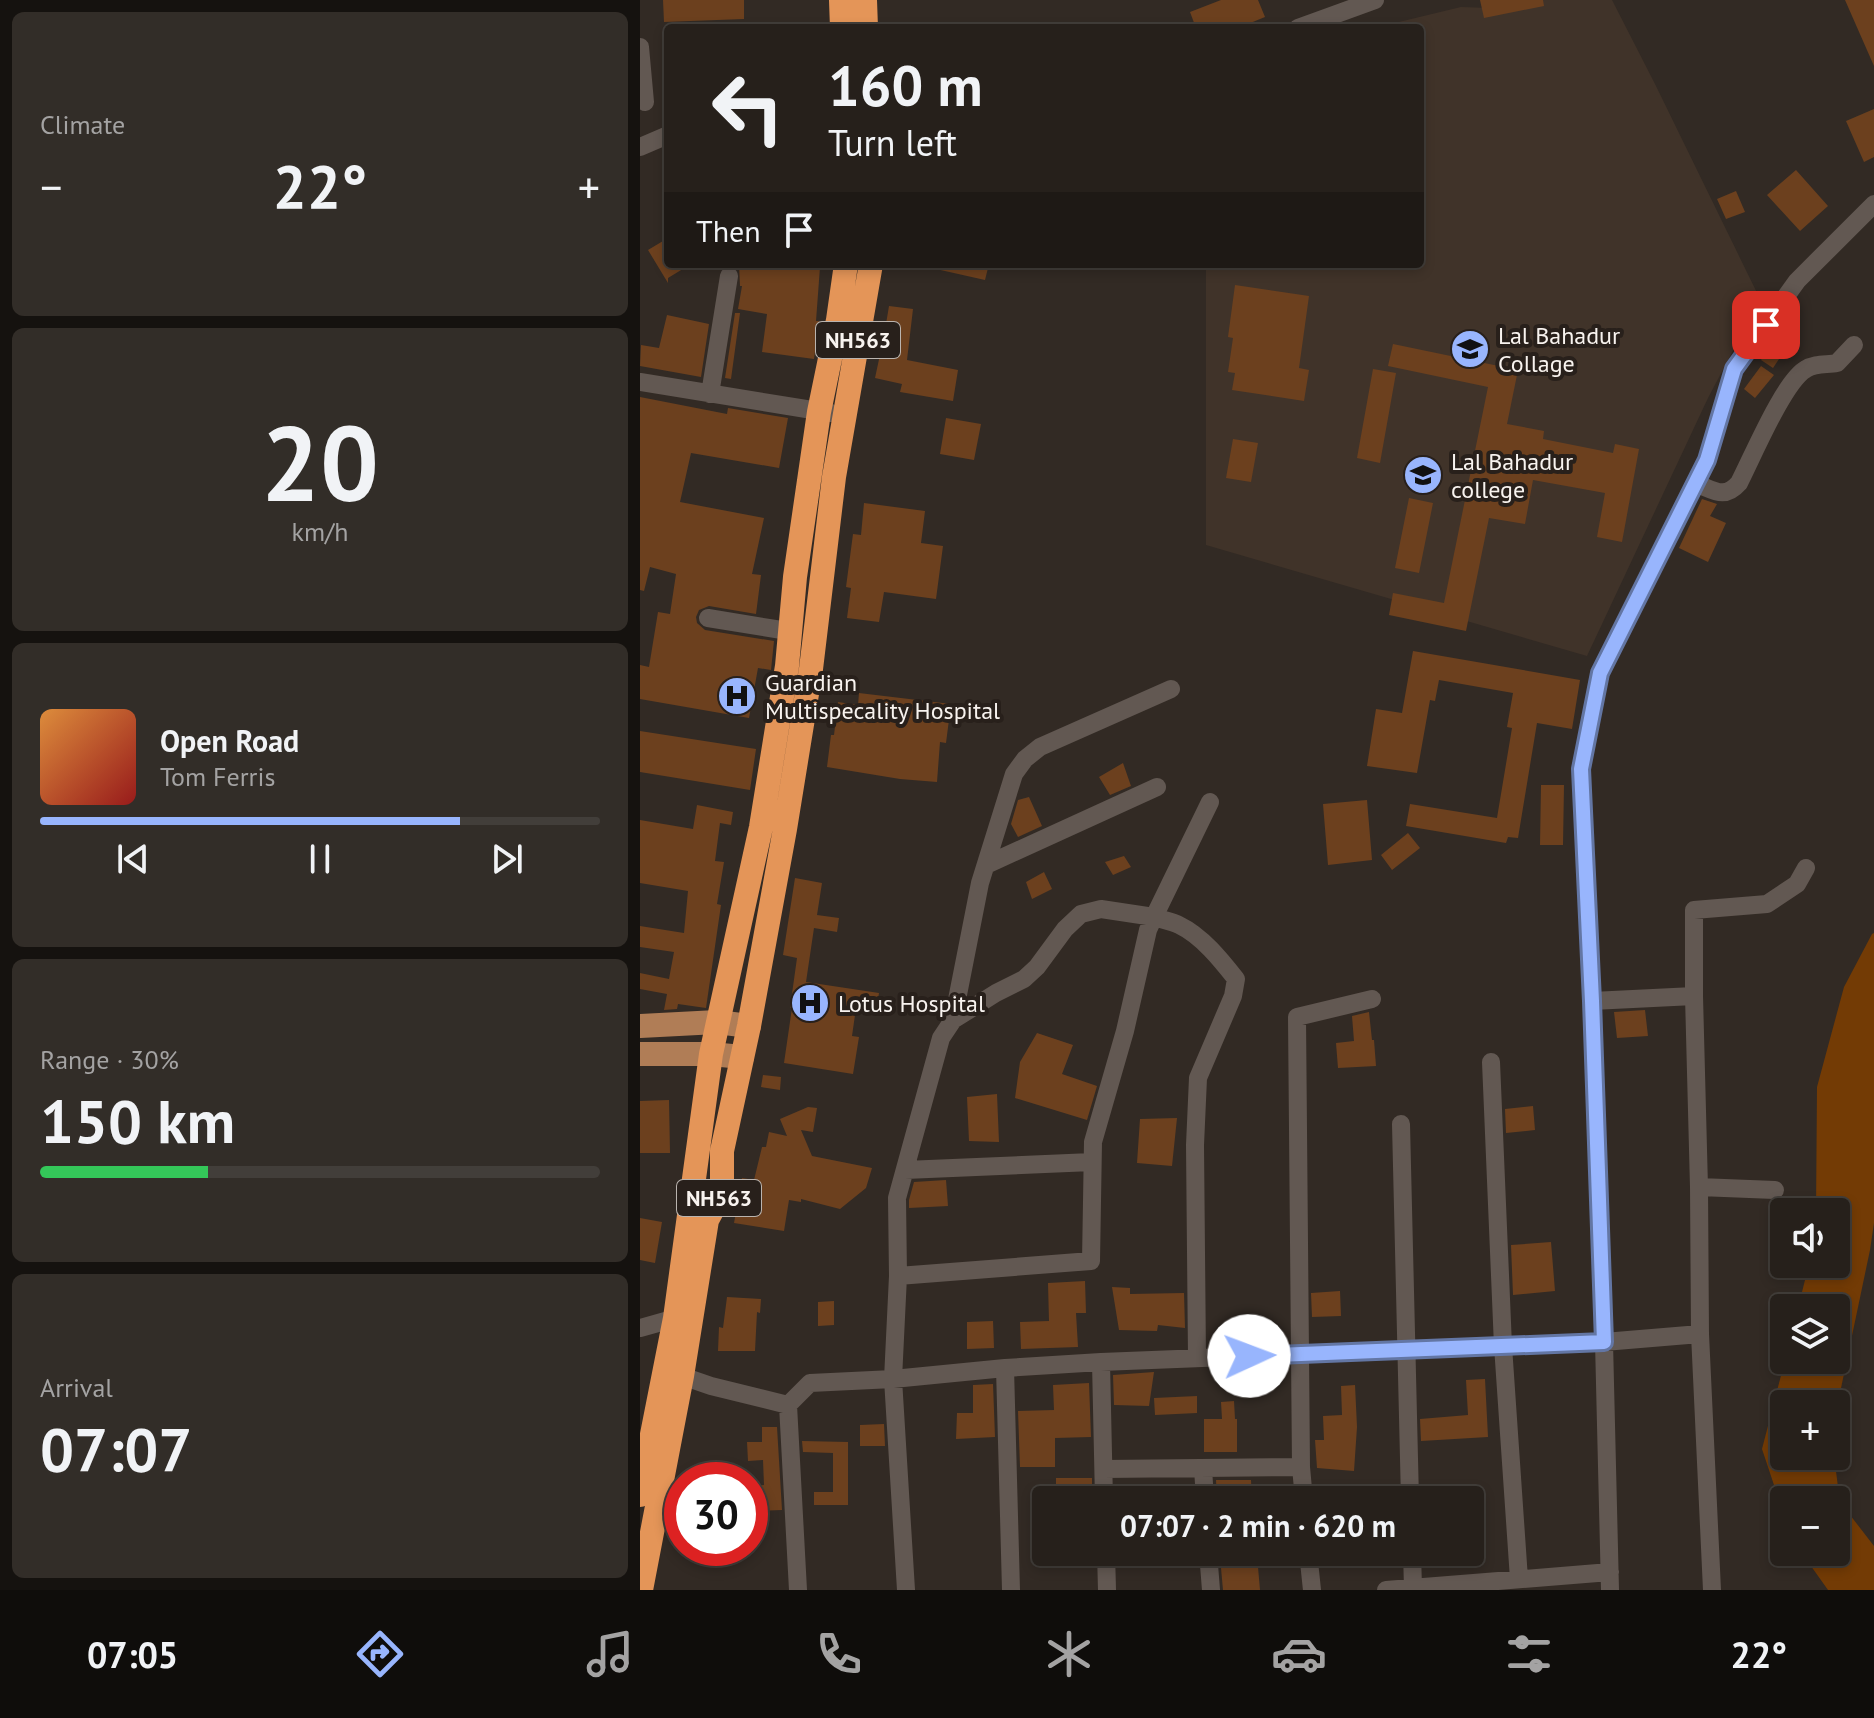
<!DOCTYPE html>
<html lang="en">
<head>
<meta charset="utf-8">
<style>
	:root { --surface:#26201b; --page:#322d28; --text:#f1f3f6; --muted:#a4a3a3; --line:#423e3a; --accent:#98b5fd }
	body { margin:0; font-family:"PT Sans",sans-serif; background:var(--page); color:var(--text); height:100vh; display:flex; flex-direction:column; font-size:30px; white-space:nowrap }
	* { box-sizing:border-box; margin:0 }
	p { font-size:26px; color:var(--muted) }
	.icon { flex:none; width:44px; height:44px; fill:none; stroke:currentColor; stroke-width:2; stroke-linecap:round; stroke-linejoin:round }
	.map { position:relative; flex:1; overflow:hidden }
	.details { display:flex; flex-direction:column; gap:12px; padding:12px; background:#15120f; width:640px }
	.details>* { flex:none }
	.banner { position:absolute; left:24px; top:24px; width:760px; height:244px; border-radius:8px; box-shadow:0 4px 12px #0003,0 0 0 2px var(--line); background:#26201b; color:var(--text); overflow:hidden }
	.buttons { position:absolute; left:1130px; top:1198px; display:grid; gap:16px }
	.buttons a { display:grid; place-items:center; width:80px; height:80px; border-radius:8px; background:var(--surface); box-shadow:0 4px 12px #0003,0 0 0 2px var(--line); font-size:40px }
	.speed { position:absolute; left:24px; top:1462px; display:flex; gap:16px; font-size:40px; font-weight:700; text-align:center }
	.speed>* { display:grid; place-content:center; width:104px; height:104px; border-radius:50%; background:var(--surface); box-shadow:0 4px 12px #0003,0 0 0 2px var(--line); line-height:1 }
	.speed .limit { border:12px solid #d22; background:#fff; color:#111 }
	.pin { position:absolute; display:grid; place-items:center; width:68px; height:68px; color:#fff; margin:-34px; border-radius:16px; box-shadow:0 4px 12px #0006 }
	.me { position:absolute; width:88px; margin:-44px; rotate:88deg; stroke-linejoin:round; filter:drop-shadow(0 0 6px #0008) }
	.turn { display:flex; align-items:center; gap:28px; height:168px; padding:0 32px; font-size:36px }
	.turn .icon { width:104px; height:104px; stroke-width:2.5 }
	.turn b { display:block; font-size:56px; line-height:68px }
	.then { display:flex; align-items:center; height:76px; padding:0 32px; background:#0003; gap:16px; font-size:30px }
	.big { font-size:60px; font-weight:600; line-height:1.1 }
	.details .card { flex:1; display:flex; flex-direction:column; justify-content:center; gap:12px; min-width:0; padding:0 28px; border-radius:12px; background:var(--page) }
	.details .dial { align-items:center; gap:0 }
	.dial b { font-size:104px; line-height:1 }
	.song { display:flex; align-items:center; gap:24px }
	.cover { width:96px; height:96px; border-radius:12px; background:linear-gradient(135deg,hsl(30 70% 55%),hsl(0 70% 35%)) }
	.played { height:8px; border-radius:4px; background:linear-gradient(90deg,var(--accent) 75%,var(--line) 75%) }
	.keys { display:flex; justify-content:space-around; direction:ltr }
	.heat { display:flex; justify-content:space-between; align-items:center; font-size:44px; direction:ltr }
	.charge { height:12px; border-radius:6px; background:linear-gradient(90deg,#34c759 30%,var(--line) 0) }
	.trip { position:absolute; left:392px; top:1486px; width:452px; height:80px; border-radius:8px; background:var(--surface); box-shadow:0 4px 12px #0003,0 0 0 2px var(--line); font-weight:600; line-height:80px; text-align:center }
	.tabs { display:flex; height:128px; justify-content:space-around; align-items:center; background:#0f0d0b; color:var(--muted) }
	.tabs .icon { width:56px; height:56px }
	.tabs .active { color:var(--accent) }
	.tabs b { font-size:36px; color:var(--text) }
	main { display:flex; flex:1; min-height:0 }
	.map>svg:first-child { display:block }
</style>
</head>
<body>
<main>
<section class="details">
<div class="card"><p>Climate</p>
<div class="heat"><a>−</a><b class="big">22°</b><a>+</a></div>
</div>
<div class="card dial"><b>20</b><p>km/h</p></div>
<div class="card">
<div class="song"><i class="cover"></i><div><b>Open Road</b><p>Tom Ferris</p></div></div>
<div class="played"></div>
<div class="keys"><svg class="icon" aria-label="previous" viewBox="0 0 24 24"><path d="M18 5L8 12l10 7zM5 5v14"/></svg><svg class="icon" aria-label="pause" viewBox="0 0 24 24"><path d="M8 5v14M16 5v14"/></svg><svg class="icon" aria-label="next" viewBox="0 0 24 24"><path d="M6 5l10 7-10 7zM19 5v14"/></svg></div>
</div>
<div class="card"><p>Range · 30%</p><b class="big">150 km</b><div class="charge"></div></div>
<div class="card"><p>Arrival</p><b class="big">07:07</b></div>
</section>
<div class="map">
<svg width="1234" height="1590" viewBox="0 0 1234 1590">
	<rect width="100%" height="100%" fill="#322a24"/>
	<path fill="#403329" d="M897 0H972L1015 84 1120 299 1068 398 947 656 566 545V264H780V28H734L821 7 876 9Z"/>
	<path fill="#733b05" d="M1234 933V1223L1230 1250 1196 1412V1404H1144V1456H1194L1200 1502 1234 1546V1590H1188L1161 1552H1196V1500H1144V1515L1122 1449 1145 1360H1196V1308H1158L1169 1264H1196V1212H1176L1177 1087 1204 987 1232 934Z"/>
	<path fill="#6c401e" d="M23 0H104V19L24 22Z
		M581 0H618L625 17 598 28H556L550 12Z
		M840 0H903L904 6 844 18Z
		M1205 0H1234V66Z
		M1234 109V157L1224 162 1206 121Z
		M1156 170 1188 206 1160 231 1127 195Z
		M1096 191 1105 212 1086 219 1077 199Z
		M28 238V264H51L28 278V283L8 250Z
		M99 264H144L180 267 176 321H179L174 359 122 352 127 314 98 309 102 286H100Z
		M297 264H349L345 280 296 269Z
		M595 285 669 296 659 368 669 370 664 401 592 390 595 373 588 372 593 338 588 337Z
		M249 306 273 309 267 360 318 370 313 401 260 392 262 384 235 378 244 336Z
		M95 313H100L91 379 85 378Z
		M27 315 69 324 61 377 0 366 1 345 19 348Z
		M1147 321 1157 328 1147 343 1149 344 1133 368 1121 360Z
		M753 344 878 370 867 424 904 431 903 439 973 453 975 444 999 449 982 542 957 537 965 493 893 480 885 524 849 518 826 631 749 615 753 593 804 603 848 387 748 366Z
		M1121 366 1134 375 1115 398 1104 389Z
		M733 369 756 373 740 463 717 458Z
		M0 397 87 414 88 408 148 418 139 468 51 453 40 502 124 518 112 574 121 575 116 614 69 606 59 610 56 617 57 623 65 630 134 641 131 670 118 668 109 718 0 699V665L9 667 18 612 30 614 36 574 10 567 4 591 0 590Z
		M306 418 341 424 334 460 300 454Z
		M593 439 618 443 611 482 586 478Z
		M769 498 793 503 779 573 755 568Z
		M1062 499 1077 504 1070 516 1086 523 1068 562 1039 548Z
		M224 503 285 511 281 543 303 546 296 599 244 592 239 622 207 618 211 588 206 587 213 534 221 535Z
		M773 651 940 680 932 729 897 723 878 838 868 837 866 843 766 826 770 804 857 818 872 728 867 727 873 693 799 680 795 701 790 700 777 773 727 766 736 709 762 713Z
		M219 693 311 704 306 743 300 742 297 782 260 779 187 767 191 735H194L198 702 218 705Z
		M0 731 116 749 110 790 0 772Z
		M483 763 491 786 470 795 459 777Z
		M901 785H924L923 845H900Z
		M389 797 402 826 378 837 371 824 378 800Z
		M727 800 732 860 688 865 683 804Z
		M57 805 93 812 91 825 80 823 75 861 84 862 77 904 81 905 66 1008 38 1004 37 1009 24 1010 27 994 0 989V973L29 979 34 952 0 947V926L44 933 48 891 0 883V820L53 829Z
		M768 833 780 848 752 870 741 855Z
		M484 856 491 867 473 875 465 862Z
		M404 872 412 889 392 899 386 882Z
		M155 878 182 883 177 915 199 918 197 932 174 928 166 982 239 993 236 1011 216 1008 212 1036 219 1037 213 1074 144 1063 152 1008H150L157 958 143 955Z
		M1005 1010 1008 1036 977 1038 974 1012Z
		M729 1012 732 1040H734L736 1066 698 1068 696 1043 714 1041 712 1016Z
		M397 1033 433 1045 422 1074 457 1086 447 1120 375 1098 380 1062Z
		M123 1075 141 1077 140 1090 121 1087Z
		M357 1094 359 1142 329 1141 327 1097Z
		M29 1100 30 1153H0V1101Z
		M893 1106 895 1130 866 1133 865 1109Z
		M168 1107 177 1108 173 1132 161 1130 172 1156 232 1168 226 1188 200 1209 161 1199V1202L149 1200 144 1231 94 1223 102 1178 114 1180 122 1147H126L129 1132 147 1136 140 1119Z
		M537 1118 532 1166 497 1163 500 1119Z
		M306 1180 308 1206 269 1208V1200L274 1182Z
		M0 1218 22 1222 15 1263 0 1260Z
		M911 1242 915 1291 873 1295 871 1245Z
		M445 1281 446 1313H436L438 1347 381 1349 380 1322 409 1321 408 1283Z
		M472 1287 490 1288V1294L544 1293 545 1328 518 1325 517 1331 479 1330Z
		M700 1291 701 1316 672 1317 671 1293Z
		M87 1297 121 1299 120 1313 117 1312 115 1351H78L79 1327 83 1328Z
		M194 1301V1325L178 1326V1302Z
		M353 1321 354 1348 327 1349V1322Z
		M514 1372 509 1406 474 1405 473 1375Z
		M845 1379 848 1437 781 1441 780 1419 828 1415 826 1380Z
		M449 1383 451 1437 415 1438V1467H380L378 1411 414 1410 413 1385Z
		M353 1384 355 1437 316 1439 317 1413H333V1385Z
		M715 1385 717 1427 714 1471 677 1468 675 1440H684L683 1416 702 1415 701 1386Z
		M557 1396V1413L515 1415 514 1398Z
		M594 1401 595 1419H597V1452H564V1419H582L581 1402Z
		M244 1424 245 1446H220V1425Z
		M122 1427H137L142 1510 114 1511 113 1486 124 1485 123 1460 108 1461 107 1442H122Z
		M162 1441 208 1442V1505H174V1492H193V1453L163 1452Z
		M416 1478H452V1491H416Z
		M576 1480H611L612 1500H577Z
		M480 1488H516V1500H482Z
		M618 1567 620 1590H583L581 1568Z"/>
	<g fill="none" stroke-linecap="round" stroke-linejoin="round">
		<path stroke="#625852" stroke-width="18" d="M658 28 735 0
			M0 47 5 102
			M0 147 28 135
			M0 382 191 413
			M70 394 89 276
			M1055 483C1074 490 1084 500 1099 483 1112 458 1144 381 1166 369 1175 363 1187 365 1197 363L1214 345
			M68 618 148 631
			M346 865 517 787
			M952 1001 1054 996
			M851 1062 863 1346 879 1579
			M761 1124 770 1500
			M265 1170 452 1162
			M1059 1187 1135 1190
			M258 1276 451 1261 453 1142 485 1031 508 930 514 917 461 909 441 914 425 929 397 967 384 979 356 993 313 1020
			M0 1328 43 1316
			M557 1358 555 1145 558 1078 593 996 596 979C581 960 562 936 539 925 532 921 522 920 514 917L570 802
			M461 1362 464 1500
			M365 1368 371 1590
			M42 1376 71 1386 148 1405 170 1383 253 1379 365 1368 461 1362 964 1342 1060 1334
			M148 1405 158 1590
			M563 1468 565 1500
			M464 1469 661 1467
			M664 1500 661 1467 657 1017 732 999
			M466 1552 467 1590
			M568 1552 571 1590
			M668 1552 672 1590
			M772 1552 773 1588
			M266 1590 253 1379 258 1276 257 1198 301 1038 313 1020 340 883 374 774 385 759 400 747 531 689
			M746 1590 970 1572
			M970 1590 964 1342 952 1001 941 769 960 673 1067 460 1094 369 1157 281 1234 204
			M1072 1590 1060 1334 1059 1187 1054 996V910L1127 904 1157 884 1166 868"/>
		<path stroke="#b07d56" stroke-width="24" d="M0 1026 77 1022 109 1026
			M0 1054H71L102 1057"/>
		<path stroke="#e49558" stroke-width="24" d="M201 0 202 28
			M225 0 226 28
			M0 1495 35 1318 71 1054 121 827 147 666 155 577 179 412 198 320 206 264
			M1 1590 42 1376 67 1220 82 1192V1151L109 1026 145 829 171 669 194 477 231 264"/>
	</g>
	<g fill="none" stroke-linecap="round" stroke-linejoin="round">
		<g stroke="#6376a4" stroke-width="20">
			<path id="route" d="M609 1356 964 1342 952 1001 941 769 960 673 1067 460 1094 369 1126 325"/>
		</g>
		<use href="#route" stroke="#98b5fd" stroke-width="14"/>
	</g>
	<defs>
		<g id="university-disc" transform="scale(2)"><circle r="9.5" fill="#98b5fd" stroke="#28201b"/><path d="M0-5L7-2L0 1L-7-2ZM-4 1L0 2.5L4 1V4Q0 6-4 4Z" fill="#111"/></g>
		<g id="hospital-disc" transform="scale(2)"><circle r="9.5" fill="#98b5fd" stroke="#28201b"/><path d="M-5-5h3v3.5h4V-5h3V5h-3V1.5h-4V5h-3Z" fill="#111"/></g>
	</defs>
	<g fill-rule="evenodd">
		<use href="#university-disc" x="830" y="349"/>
		<use href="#university-disc" x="783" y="475"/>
		<use href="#hospital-disc" x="97" y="696"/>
		<use href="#hospital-disc" x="170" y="1003"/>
	</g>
	<g text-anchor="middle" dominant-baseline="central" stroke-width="8" stroke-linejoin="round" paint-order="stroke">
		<g fill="#28201b" stroke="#bab4af" stroke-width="2">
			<rect x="176" y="322" width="84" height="36" rx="6"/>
			<rect x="37" y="1180" width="84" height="36" rx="6"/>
		</g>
		<g font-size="22" font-weight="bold" fill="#f8f3ef">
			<text x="218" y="340">NH563</text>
			<text x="79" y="1198">NH563</text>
		</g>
		<g font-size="24" fill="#f8f3ef" stroke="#28201b" text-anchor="start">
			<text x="858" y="335">Lal Bahadur<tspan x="858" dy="28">Collage</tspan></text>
			<text x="811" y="461">Lal Bahadur<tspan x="811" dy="28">college</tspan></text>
			<text x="125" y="682">Guardian<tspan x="125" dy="28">Multispecality Hospital</tspan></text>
			<text x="198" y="1003">Lotus Hospital</text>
		</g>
	</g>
</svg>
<div class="buttons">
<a><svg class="icon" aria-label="sound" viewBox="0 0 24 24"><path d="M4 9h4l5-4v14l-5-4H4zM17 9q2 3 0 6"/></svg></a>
<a><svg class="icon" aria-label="layers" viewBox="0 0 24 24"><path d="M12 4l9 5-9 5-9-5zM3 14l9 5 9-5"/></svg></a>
<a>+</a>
<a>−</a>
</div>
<div class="speed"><div class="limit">30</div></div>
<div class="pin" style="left:1126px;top:325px;background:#d93025"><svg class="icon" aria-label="arrive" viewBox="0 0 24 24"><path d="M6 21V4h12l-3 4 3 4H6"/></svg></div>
<svg class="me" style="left:609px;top:1356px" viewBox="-20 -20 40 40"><circle r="19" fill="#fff"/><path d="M0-13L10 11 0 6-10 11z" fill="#98b5fd"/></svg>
<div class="trip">07:07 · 2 min · 620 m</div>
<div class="banner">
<div class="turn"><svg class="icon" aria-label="left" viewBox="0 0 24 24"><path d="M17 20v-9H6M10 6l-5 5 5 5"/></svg><div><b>160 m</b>Turn left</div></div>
<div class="then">Then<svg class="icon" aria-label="arrive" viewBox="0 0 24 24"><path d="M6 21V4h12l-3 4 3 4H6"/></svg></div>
</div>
</div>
</main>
<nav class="tabs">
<b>07:05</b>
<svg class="icon active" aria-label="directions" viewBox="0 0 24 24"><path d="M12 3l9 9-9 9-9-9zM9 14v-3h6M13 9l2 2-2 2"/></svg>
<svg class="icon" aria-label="music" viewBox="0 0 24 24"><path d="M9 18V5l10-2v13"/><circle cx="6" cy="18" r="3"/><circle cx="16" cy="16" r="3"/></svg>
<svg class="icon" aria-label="phone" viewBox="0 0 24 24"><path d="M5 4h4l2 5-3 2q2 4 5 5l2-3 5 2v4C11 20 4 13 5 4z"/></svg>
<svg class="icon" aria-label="climate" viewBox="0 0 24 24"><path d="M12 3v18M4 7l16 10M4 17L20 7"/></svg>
<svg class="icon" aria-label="car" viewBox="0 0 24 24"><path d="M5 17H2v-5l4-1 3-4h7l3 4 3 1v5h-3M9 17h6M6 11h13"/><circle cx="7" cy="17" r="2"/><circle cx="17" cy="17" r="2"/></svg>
<svg class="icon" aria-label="filters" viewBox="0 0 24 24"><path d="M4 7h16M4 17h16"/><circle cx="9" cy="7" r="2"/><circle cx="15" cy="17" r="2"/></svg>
<b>22°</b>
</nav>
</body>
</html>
